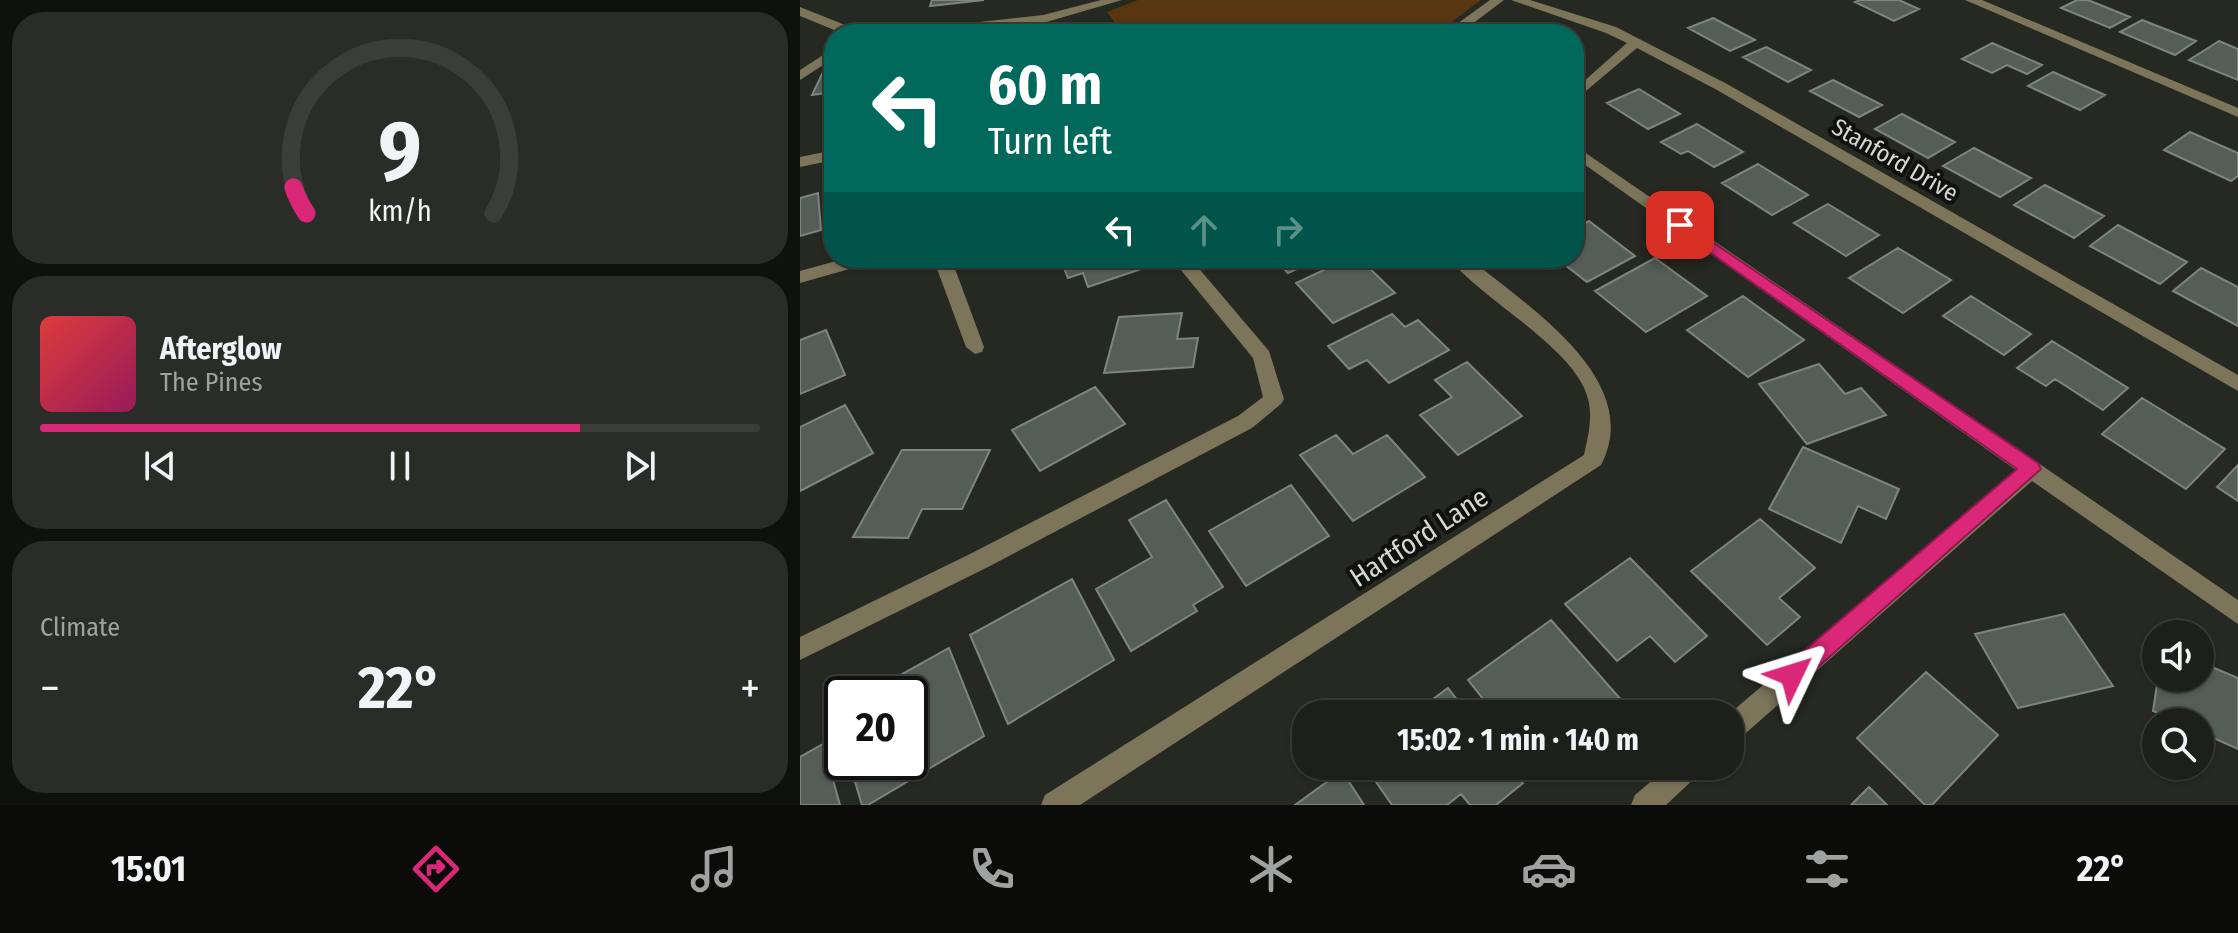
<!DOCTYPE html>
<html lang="en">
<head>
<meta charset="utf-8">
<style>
	:root { --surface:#1c1f1a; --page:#292c27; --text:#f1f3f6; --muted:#a0a2a2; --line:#3a3d39; --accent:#db2777 }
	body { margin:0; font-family:"Fira Sans Condensed",sans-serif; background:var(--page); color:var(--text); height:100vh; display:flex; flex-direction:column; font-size:30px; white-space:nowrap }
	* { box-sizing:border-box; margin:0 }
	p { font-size:26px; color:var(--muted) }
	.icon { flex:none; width:44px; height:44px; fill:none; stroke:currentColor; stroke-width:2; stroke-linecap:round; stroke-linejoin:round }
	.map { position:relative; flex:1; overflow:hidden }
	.panel { display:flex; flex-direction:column; gap:12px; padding:12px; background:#0f110e; width:800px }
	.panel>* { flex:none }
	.banner { position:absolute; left:24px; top:24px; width:760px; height:244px; border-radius:32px; box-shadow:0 2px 6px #0004,0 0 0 2px var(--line); background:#00695c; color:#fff; overflow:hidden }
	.controls { position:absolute; left:1342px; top:620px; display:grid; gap:16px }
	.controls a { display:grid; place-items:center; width:72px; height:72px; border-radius:50%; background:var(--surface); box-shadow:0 2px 6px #0004,0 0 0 2px var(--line); font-size:40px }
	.speed { position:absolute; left:24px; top:676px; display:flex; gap:16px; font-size:40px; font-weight:700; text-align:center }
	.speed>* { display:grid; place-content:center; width:104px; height:104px; border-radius:50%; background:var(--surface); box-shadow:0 2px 6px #0004,0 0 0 2px var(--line); line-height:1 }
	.speed .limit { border:4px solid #111; border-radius:12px; background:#fff; color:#111 }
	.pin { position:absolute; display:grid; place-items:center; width:68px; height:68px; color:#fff; margin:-34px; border-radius:16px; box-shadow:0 4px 12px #0006 }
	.me { position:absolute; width:88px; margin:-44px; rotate:49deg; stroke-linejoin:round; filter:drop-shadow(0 0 6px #0008) }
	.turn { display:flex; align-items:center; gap:28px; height:168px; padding:0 32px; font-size:36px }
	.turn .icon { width:104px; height:104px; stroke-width:2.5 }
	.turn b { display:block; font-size:56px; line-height:68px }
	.lanes { display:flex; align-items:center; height:76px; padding:0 32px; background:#0003; justify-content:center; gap:40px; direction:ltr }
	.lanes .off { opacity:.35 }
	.big { font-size:60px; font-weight:700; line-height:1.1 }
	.panel .tile { flex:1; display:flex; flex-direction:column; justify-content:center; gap:12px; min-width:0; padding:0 28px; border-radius:32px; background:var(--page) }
	.panel .dial { align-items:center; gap:0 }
	.dial svg { height:208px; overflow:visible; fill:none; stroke:var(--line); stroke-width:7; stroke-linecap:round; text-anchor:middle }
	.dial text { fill:var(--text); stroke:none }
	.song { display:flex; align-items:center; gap:24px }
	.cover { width:96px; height:96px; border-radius:12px; background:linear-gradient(135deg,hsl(0 70% 55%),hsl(330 70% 35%)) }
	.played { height:8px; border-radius:4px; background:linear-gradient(90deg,var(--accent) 75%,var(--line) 75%) }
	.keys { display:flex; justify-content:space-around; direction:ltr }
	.heat { display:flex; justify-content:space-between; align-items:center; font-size:44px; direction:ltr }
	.trip { position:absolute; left:492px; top:700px; width:452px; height:80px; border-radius:32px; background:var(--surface); box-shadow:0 2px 6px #0004,0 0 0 2px var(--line); font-weight:700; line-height:80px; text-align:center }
	.tabs { display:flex; height:128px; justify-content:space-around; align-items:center; background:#0b0c0a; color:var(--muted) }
	.tabs .icon { width:56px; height:56px }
	.tabs .selected { color:var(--accent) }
	.tabs b { font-size:36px; color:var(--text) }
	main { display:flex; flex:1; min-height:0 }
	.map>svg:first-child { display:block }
</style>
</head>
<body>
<main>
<section class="panel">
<div class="tile dial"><svg viewBox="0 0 100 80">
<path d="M14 69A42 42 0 1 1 86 69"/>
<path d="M14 69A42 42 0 0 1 9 59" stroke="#db2777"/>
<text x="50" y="56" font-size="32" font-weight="700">9</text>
<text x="50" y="72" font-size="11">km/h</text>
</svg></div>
<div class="tile">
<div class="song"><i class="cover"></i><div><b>Afterglow</b><p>The Pines</p></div></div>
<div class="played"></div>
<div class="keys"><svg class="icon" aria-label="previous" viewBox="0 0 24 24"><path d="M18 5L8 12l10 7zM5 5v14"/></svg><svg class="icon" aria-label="pause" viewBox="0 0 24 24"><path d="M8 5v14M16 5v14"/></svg><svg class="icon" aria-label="next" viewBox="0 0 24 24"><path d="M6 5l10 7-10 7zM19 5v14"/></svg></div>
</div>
<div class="tile"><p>Climate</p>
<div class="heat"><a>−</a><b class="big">22°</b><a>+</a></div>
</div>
</section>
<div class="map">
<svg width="1438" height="805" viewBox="0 0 1438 805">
	<rect width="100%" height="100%" fill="#262922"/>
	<path fill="#583610" d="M338 0H681L636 34H323L307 12Z"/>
	<path fill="#555d57" stroke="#7c857e" stroke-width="2" d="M132 0H184L130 6Z
		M1060 0H1099L1119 9 1094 21 1055 2Z
		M1277 0H1288L1330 17 1310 28 1261 8Z
		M913 18 955 40 930 51 888 28Z
		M1342 20 1396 41 1375 55 1320 32Z
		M1419 41 1438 49V80L1389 60Z
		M1192 43 1242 65 1227 74 1207 65 1192 73 1162 59Z
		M966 47 1011 70 988 82 943 57Z
		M34 69V92L12 95 24 70Z
		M1253 72 1305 95 1280 110 1228 86Z
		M1033 80 1082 105 1059 117 1010 91Z
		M839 89 880 114 848 129 807 103Z
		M1102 114 1155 142 1128 158 1075 129Z
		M897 124 943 152 914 167 888 151 881 154 861 142Z
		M1390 132 1438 153V176L1431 181 1364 150Z
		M1174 148 1231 178 1200 197 1143 166Z
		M958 164 1008 195 972 215 922 183Z
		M1245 185 1304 216 1274 238 1214 205Z
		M18 193 21 230 0 236V198Z
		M1028 204 1079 235 1046 256 994 223Z
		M789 221 835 256 787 282 756 258H774V229Z
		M1318 225 1387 262 1360 284 1290 246Z
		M1098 248 1151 280 1103 313 1049 278Z
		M260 258H357L359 263 288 287 283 273 268 278Z
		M474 258H521L488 273Z
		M549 258H559L595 293 533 323 496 283Z
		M855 258 907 296 846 332 795 291Z
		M1401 268 1438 287V326L1373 291Z
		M943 296 1004 340 948 377 887 330Z
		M1171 296 1231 334 1204 355 1143 316Z
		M382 313 377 339 398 338 393 367 304 373 319 317Z
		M592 314 605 327 618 320 649 350 589 383 567 360 549 369 528 346Z
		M26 330 45 375 0 394V340Z
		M1252 341 1328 388 1303 410 1255 379 1246 386 1217 368Z
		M667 362 722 416 658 455 620 415 652 397 635 380Z
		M1019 364 1045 394 1061 388 1086 415 1007 444 959 384Z
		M295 387 325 424 240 471 212 430Z
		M1342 398 1425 449 1386 489 1302 434Z
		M45 405 73 453 0 491V427Z
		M536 435 553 454 587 435 625 477 553 521 500 455Z
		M1003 447 1099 489 1086 519 1058 506 1041 543 969 509Z
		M102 450H190L162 509H122L108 538 53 537Z
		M1438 465V501L1417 487Z
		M491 485 529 536 446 586 409 531Z
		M366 500 423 587 393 605 397 611 331 651 296 589 352 557 329 520Z
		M960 519 1015 568 979 598 1000 617 967 645 891 571Z
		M830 558 907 636 875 662 850 636 817 661 765 604Z
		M272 579 314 660 208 724 170 635Z
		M1264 614 1313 686 1218 708 1175 634Z
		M751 620 824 703 810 714 767 712 695 714 668 680Z
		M149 648 184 736 68 805H62L49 762H110V694H103L97 677Z
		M1400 662 1438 678V749L1400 732V722H1377L1353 711 1358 678H1400Z
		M1126 672 1198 735 1132 805H1125L1057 738Z
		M648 688 668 714H613Z
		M23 744 40 805H0V757Z
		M565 766H709L723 783 696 805H670L661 794 647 805H592Z
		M542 771 564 805H495Z
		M1069 787 1087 805H1051Z"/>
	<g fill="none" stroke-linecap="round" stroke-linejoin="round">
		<path fill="#7c755a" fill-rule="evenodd" d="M301 0H322L243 23 142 34H100L107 30 243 15Z
			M690 0H704L659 34H643Z
			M711 0H730L816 27 927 84 1438 375V391L917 90 837 48 774 101V90L827 43 806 33Z
			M1165 0H1182L1438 108V117Z
			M0 7 60 31 62 34H44L0 16Z
			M34 48V58L0 80V70Z
			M774 145 1438 600V624L1232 481 939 739 930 743 929 714 1216 470 774 157Z
			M34 150V160L0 167V157Z
			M47 258H77L74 262 0 283V271Z
			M133 258H151L184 347 182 352 175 354 166 347Z
			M371 258H390L469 351 484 399 481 404 452 428 188 567 0 660V637L172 553 438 416 463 397 453 358Z
			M649 258H669C724 304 846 379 801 465L280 805H241L245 795 784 455C788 437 793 417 788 399 776 348 680 299 649 258Z
			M869 766H902L898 775 866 805H831L835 795Z"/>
	</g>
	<path fill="#db2777" stroke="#8e194d" stroke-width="2" d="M880 220 1238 463 1241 469 1000 683 992 686 984 683 980 675 984 668 1217 469 875 228V221Z"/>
	<g text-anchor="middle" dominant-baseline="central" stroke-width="8" stroke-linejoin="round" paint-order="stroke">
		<g font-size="24" fill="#d6d8d3" stroke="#10110e">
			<text transform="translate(1095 160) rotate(30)">Stanford Drive</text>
		</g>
		<g font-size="28" fill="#d6d8d3" stroke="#10110e">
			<text transform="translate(619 537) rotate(-33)">Hartford Lane</text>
		</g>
	</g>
</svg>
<div class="controls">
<a><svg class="icon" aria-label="sound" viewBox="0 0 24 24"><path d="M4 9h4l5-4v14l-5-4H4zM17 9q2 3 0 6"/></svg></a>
<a><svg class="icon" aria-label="search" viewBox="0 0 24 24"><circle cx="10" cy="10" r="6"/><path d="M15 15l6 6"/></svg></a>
</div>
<div class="speed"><div class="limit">20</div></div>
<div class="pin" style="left:880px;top:225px;background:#d93025"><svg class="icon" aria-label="arrive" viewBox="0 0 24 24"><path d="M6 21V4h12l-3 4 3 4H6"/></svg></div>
<svg class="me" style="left:992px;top:675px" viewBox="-20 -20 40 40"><path d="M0-17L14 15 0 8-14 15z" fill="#db2777" stroke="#fff" stroke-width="4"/></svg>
<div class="trip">15:02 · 1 min · 140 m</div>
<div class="banner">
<div class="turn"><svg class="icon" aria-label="left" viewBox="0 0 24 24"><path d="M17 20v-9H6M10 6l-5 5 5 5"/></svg><div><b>60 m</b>Turn left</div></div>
<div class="lanes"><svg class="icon" aria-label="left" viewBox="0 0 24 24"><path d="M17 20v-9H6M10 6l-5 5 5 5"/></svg><svg class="icon off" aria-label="ahead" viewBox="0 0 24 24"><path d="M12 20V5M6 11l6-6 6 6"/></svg><svg class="icon off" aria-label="right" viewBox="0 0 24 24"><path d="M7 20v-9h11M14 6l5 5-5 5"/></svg></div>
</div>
</div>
</main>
<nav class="tabs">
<b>15:01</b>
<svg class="icon selected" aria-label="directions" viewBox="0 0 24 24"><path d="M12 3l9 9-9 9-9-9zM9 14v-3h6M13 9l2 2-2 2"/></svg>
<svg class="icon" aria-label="music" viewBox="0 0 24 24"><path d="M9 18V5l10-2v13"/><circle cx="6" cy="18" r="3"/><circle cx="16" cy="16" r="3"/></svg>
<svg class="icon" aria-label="phone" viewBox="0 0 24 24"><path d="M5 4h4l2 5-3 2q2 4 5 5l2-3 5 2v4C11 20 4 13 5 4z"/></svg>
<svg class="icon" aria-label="climate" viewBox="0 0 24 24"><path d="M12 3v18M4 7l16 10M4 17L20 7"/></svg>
<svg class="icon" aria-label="car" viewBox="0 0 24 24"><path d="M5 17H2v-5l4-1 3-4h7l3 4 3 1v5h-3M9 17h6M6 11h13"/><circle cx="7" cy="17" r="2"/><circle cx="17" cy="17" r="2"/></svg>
<svg class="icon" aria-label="filters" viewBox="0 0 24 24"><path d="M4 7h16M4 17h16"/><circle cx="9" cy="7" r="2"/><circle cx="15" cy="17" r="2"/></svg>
<b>22°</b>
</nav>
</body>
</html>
